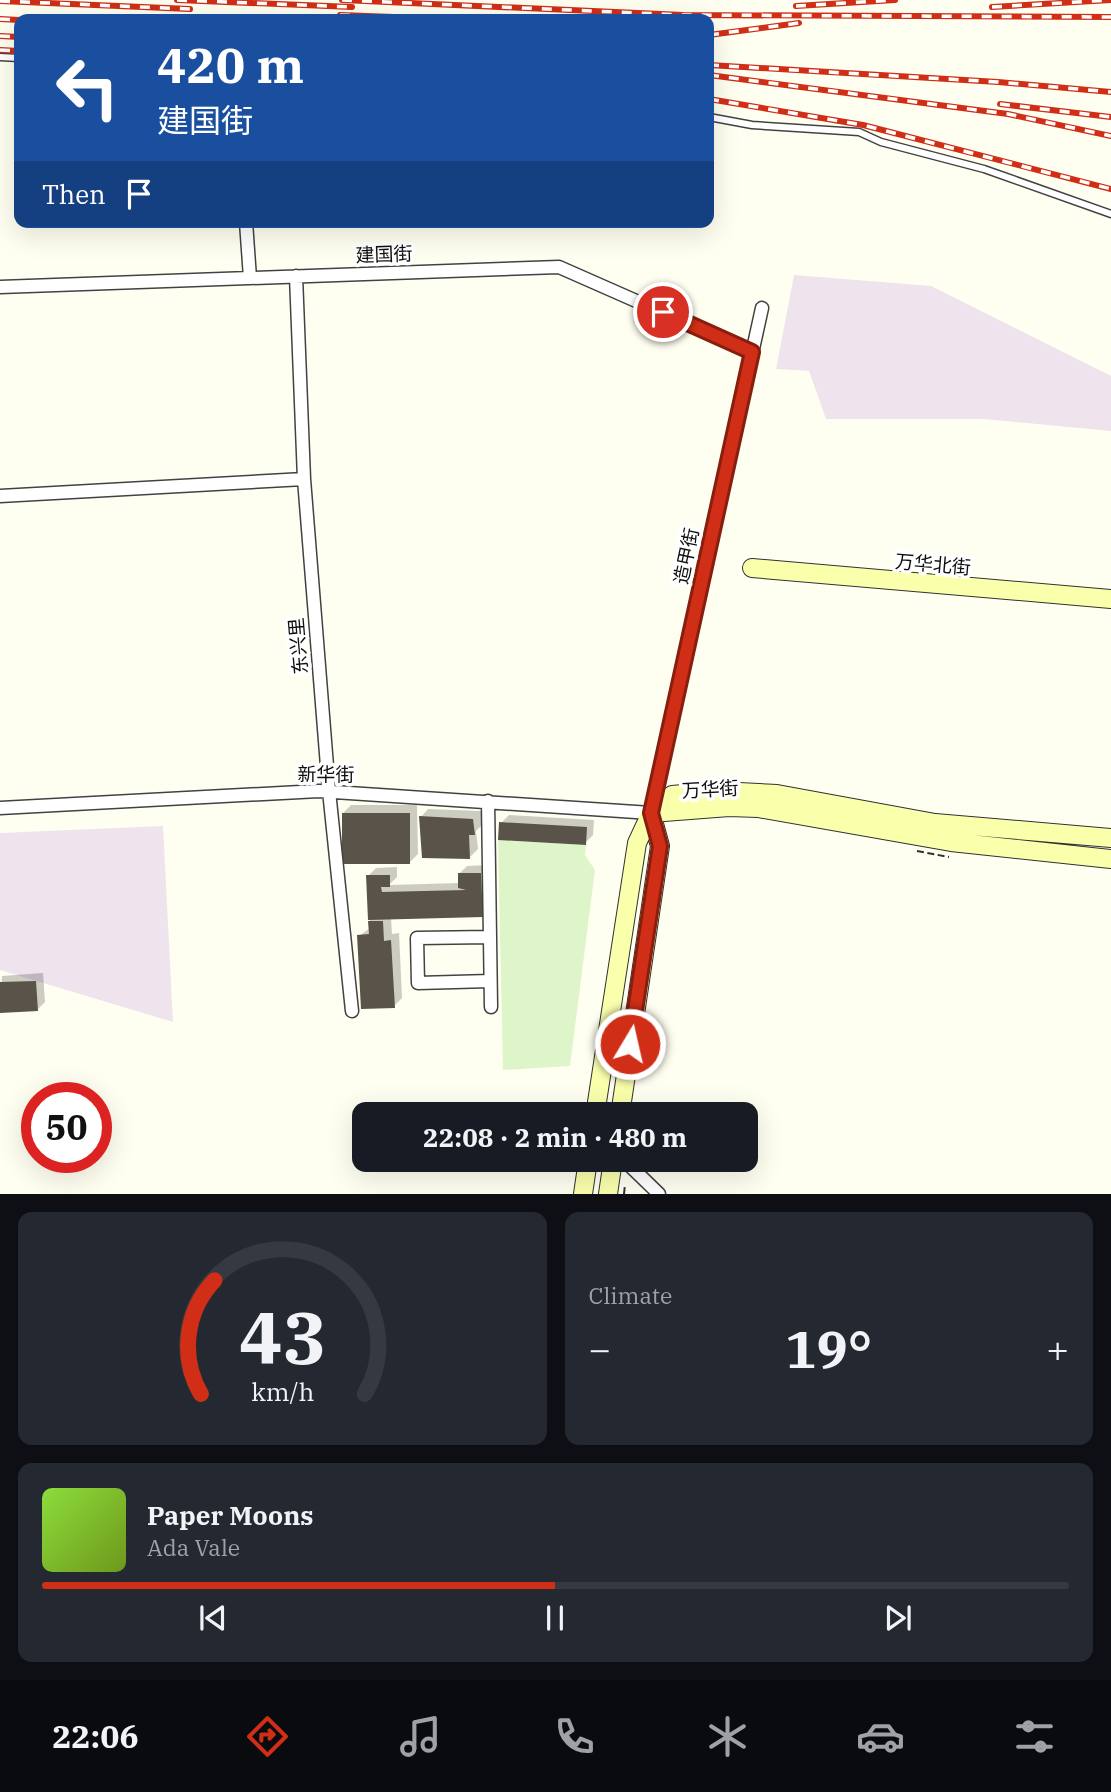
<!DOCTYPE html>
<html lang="en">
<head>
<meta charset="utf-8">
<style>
	:root { --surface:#171b24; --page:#242831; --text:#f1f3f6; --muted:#9ea1a6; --line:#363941; --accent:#d02e16 }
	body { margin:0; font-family:"IBM Plex Serif","Noto Sans SC",serif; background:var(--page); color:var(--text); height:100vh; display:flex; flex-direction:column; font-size:26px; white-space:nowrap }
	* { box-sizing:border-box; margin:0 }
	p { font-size:23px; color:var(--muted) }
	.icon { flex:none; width:38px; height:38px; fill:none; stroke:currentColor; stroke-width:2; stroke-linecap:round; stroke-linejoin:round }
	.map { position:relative; height:1194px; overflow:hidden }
	.details { display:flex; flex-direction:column; gap:18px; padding:18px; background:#0d0f14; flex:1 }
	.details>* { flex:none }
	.top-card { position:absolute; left:14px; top:14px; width:700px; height:214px; border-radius:14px; box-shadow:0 7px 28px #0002; background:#1a4fa0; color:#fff; overflow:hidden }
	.speed { position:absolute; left:21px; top:1082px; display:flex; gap:14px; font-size:35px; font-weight:700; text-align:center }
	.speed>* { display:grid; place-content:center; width:91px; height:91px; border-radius:50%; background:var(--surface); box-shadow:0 7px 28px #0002; line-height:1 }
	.speed .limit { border:10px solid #d22; background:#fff; color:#111 }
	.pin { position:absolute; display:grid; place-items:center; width:60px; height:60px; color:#fff; margin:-30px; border:4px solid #fff; border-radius:50%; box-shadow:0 2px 7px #0007 }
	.me { position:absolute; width:77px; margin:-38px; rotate:9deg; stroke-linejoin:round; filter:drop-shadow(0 0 5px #0008) }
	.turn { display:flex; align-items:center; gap:24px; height:147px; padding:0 28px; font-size:32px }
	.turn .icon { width:91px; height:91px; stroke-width:2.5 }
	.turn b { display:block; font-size:49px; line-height:60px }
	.then { display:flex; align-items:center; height:66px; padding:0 28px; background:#0003; gap:14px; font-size:26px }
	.big { font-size:52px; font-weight:800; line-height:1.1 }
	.details .card { flex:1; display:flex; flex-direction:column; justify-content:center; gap:10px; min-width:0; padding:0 24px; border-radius:14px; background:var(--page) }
	.details .dial { align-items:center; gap:0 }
	.dial svg { height:182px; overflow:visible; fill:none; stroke:var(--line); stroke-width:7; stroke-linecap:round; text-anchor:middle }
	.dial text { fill:var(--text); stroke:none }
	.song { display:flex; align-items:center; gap:21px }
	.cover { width:84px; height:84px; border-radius:10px; background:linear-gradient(135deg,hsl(90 70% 55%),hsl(80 70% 35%)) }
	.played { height:7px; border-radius:4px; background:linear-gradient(90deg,var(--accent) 50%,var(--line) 50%) }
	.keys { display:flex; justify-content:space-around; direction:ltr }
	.heat { display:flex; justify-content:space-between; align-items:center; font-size:38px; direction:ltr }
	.details .tiles { flex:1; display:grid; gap:18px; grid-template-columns:1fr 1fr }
	.card:last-child { grid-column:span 2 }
	.trip { position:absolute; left:352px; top:1102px; width:406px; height:70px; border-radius:14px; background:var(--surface); box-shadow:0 7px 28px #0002; font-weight:800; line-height:70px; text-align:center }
	.dock { display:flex; height:112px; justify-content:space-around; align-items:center; background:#090b0e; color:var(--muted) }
	.dock .icon { width:49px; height:49px }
	.dock .current { color:var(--accent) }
	.dock b { font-size:32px; color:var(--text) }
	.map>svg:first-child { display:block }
</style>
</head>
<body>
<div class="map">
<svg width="1111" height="1194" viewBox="0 0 1111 1194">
	<rect width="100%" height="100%" fill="#fffff1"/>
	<path fill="#efe3ee" d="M794 275 931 286 1111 376V431L983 419H826L809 371 776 369Z
		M163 826 173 1022 0 970V833Z"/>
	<path fill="#def5c9" d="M498 840 586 845 585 855 595 870 570 1066 503 1070Z"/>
	<path fill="#0003" d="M351 805H417L418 854 410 862 343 813Z
		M428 809 481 811 482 825 476 831 478 849 470 857 421 817Z
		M509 815 594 820 593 835 585 843 501 823Z
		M488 865 490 907 482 915 391 918 392 934 399 933 402 998 394 1006 359 936 370 928 368 876 376 868 397 867V877L389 885 460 883 459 874 467 866Z
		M43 973 45 1002 37 1010 0 1012 2 976Z"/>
	<path fill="#59534a" d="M342 813H410V864H342Z
		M419 816 473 819 475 835H469L470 859 422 858Z
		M499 822 587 827 586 845 498 840Z
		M458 873H481L483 917 368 920 366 875H390V887H381L382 892 466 890 458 888Z
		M368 921H383L384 941 391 940 395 1008 361 1009 357 935 369 934Z
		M36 981 38 1011 0 1013V982Z"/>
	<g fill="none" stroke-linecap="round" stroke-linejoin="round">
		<g stroke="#424242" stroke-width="9">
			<path id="lane" d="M0 57 19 58
				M709 117 752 125 859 132 881 142 984 169 1111 214"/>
		</g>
		<g stroke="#424242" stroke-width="15">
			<path id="street" d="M246 222 250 278
				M296 276 304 479 329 791 352 1011
				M0 287 559 267 752 352
				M0 496 304 479
				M488 801 491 1007
				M0 808 319 791 651 813 762 308
				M490 937 417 938 418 983 490 981
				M624 1160 659 1194"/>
		</g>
		<g stroke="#313131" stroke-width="20">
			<path id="secondary" d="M752 568 1111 599
				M651 813 729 807 758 808 951 842 1111 859
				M595 1115 637 843 651 813 672 795 719 791 777 794 935 823 1111 838
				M620 1115 660 846 651 813
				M583 1194 588 1160
				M608 1194 613 1160"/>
		</g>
		<path stroke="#313131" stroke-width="2" stroke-dasharray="7 3.5" stroke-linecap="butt" d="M917 851 949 857
			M624 1194 625 1184"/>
		<use href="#lane" stroke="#fff" stroke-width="6"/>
		<use href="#street" stroke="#fff" stroke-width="12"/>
		<use href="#secondary" stroke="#faffac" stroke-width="18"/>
		<g stroke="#d02e16" stroke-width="6">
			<path id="rail" d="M177 0 352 7
				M342 0 683 15 1111 17
				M0 1 190 9
				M796 6 895 0
				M992 7 1111 0
				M340 15 448 19
				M175 17 229 19
				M0 19 19 20
				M709 35 799 23
				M0 36 19 37
				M0 50 19 51
				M709 65 998 82 1111 92
				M709 75 1008 114 1111 136
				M709 99 863 125 1111 189
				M1000 104 1111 117"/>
		</g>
		<use href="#rail" stroke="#fff" stroke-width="3.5" stroke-dasharray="10" stroke-linecap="butt"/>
	</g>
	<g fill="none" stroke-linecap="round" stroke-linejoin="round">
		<g stroke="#871e0e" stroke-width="18">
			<path id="route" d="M630 1044 660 846 651 813 752 352 663 312"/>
		</g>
		<use href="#route" stroke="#d02e16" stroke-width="12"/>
	</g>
	<g text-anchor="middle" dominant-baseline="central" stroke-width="7" stroke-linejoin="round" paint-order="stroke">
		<g font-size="19" fill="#0f0f0f" stroke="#fff">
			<text transform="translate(384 254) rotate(-2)">建国街</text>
			<text transform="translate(686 556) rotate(-78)">造甲街</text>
			<text transform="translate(933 564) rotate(5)">万华北街</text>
			<text transform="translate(298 646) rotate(-95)">东兴里</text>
			<text x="326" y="774">新华街</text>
			<text transform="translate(710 789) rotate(-3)">万华街</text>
		</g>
	</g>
</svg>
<div class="speed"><div class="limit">50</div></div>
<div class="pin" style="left:663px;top:312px;background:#d93025"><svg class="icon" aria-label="arrive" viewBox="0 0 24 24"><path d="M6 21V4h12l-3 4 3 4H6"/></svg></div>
<svg class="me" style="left:630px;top:1044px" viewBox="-20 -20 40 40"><circle r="17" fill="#d02e16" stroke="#fff" stroke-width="3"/><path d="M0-11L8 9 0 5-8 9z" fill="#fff"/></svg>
<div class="trip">22:08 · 2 min · 480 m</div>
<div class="top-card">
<div class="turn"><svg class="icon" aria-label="left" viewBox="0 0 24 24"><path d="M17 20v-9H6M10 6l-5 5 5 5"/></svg><div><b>420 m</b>建国街</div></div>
<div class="then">Then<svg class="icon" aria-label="arrive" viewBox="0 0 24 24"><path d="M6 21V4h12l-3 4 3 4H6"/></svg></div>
</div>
</div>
<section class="details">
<div class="tiles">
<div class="card dial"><svg viewBox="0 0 100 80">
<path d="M14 69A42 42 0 1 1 86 69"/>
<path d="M14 69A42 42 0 0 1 20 19" stroke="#d02e16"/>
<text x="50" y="56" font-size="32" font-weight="700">43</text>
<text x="50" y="72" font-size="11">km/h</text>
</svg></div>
<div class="card"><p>Climate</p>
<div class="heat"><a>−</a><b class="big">19°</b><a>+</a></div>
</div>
<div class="card">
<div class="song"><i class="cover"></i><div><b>Paper Moons</b><p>Ada Vale</p></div></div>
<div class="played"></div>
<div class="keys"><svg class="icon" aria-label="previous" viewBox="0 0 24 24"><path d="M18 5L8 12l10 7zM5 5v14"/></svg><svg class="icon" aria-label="pause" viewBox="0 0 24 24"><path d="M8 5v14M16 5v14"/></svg><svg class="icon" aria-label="next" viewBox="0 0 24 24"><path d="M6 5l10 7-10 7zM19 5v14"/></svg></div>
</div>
</div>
</section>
<nav class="dock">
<b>22:06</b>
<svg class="icon current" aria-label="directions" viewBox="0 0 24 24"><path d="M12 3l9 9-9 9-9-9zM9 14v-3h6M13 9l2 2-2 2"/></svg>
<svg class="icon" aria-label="music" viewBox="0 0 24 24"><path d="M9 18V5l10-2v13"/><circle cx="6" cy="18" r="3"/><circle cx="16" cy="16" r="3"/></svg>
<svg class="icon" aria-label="phone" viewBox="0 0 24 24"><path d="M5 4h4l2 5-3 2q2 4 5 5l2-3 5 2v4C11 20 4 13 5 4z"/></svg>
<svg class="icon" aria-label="climate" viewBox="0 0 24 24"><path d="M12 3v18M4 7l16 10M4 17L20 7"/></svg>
<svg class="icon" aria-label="car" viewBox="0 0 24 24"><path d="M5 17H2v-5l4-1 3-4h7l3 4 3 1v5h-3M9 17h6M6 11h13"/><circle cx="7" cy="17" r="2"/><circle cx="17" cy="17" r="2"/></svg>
<svg class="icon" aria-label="filters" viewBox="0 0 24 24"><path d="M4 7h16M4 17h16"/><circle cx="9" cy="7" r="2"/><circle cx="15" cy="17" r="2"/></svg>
</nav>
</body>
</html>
